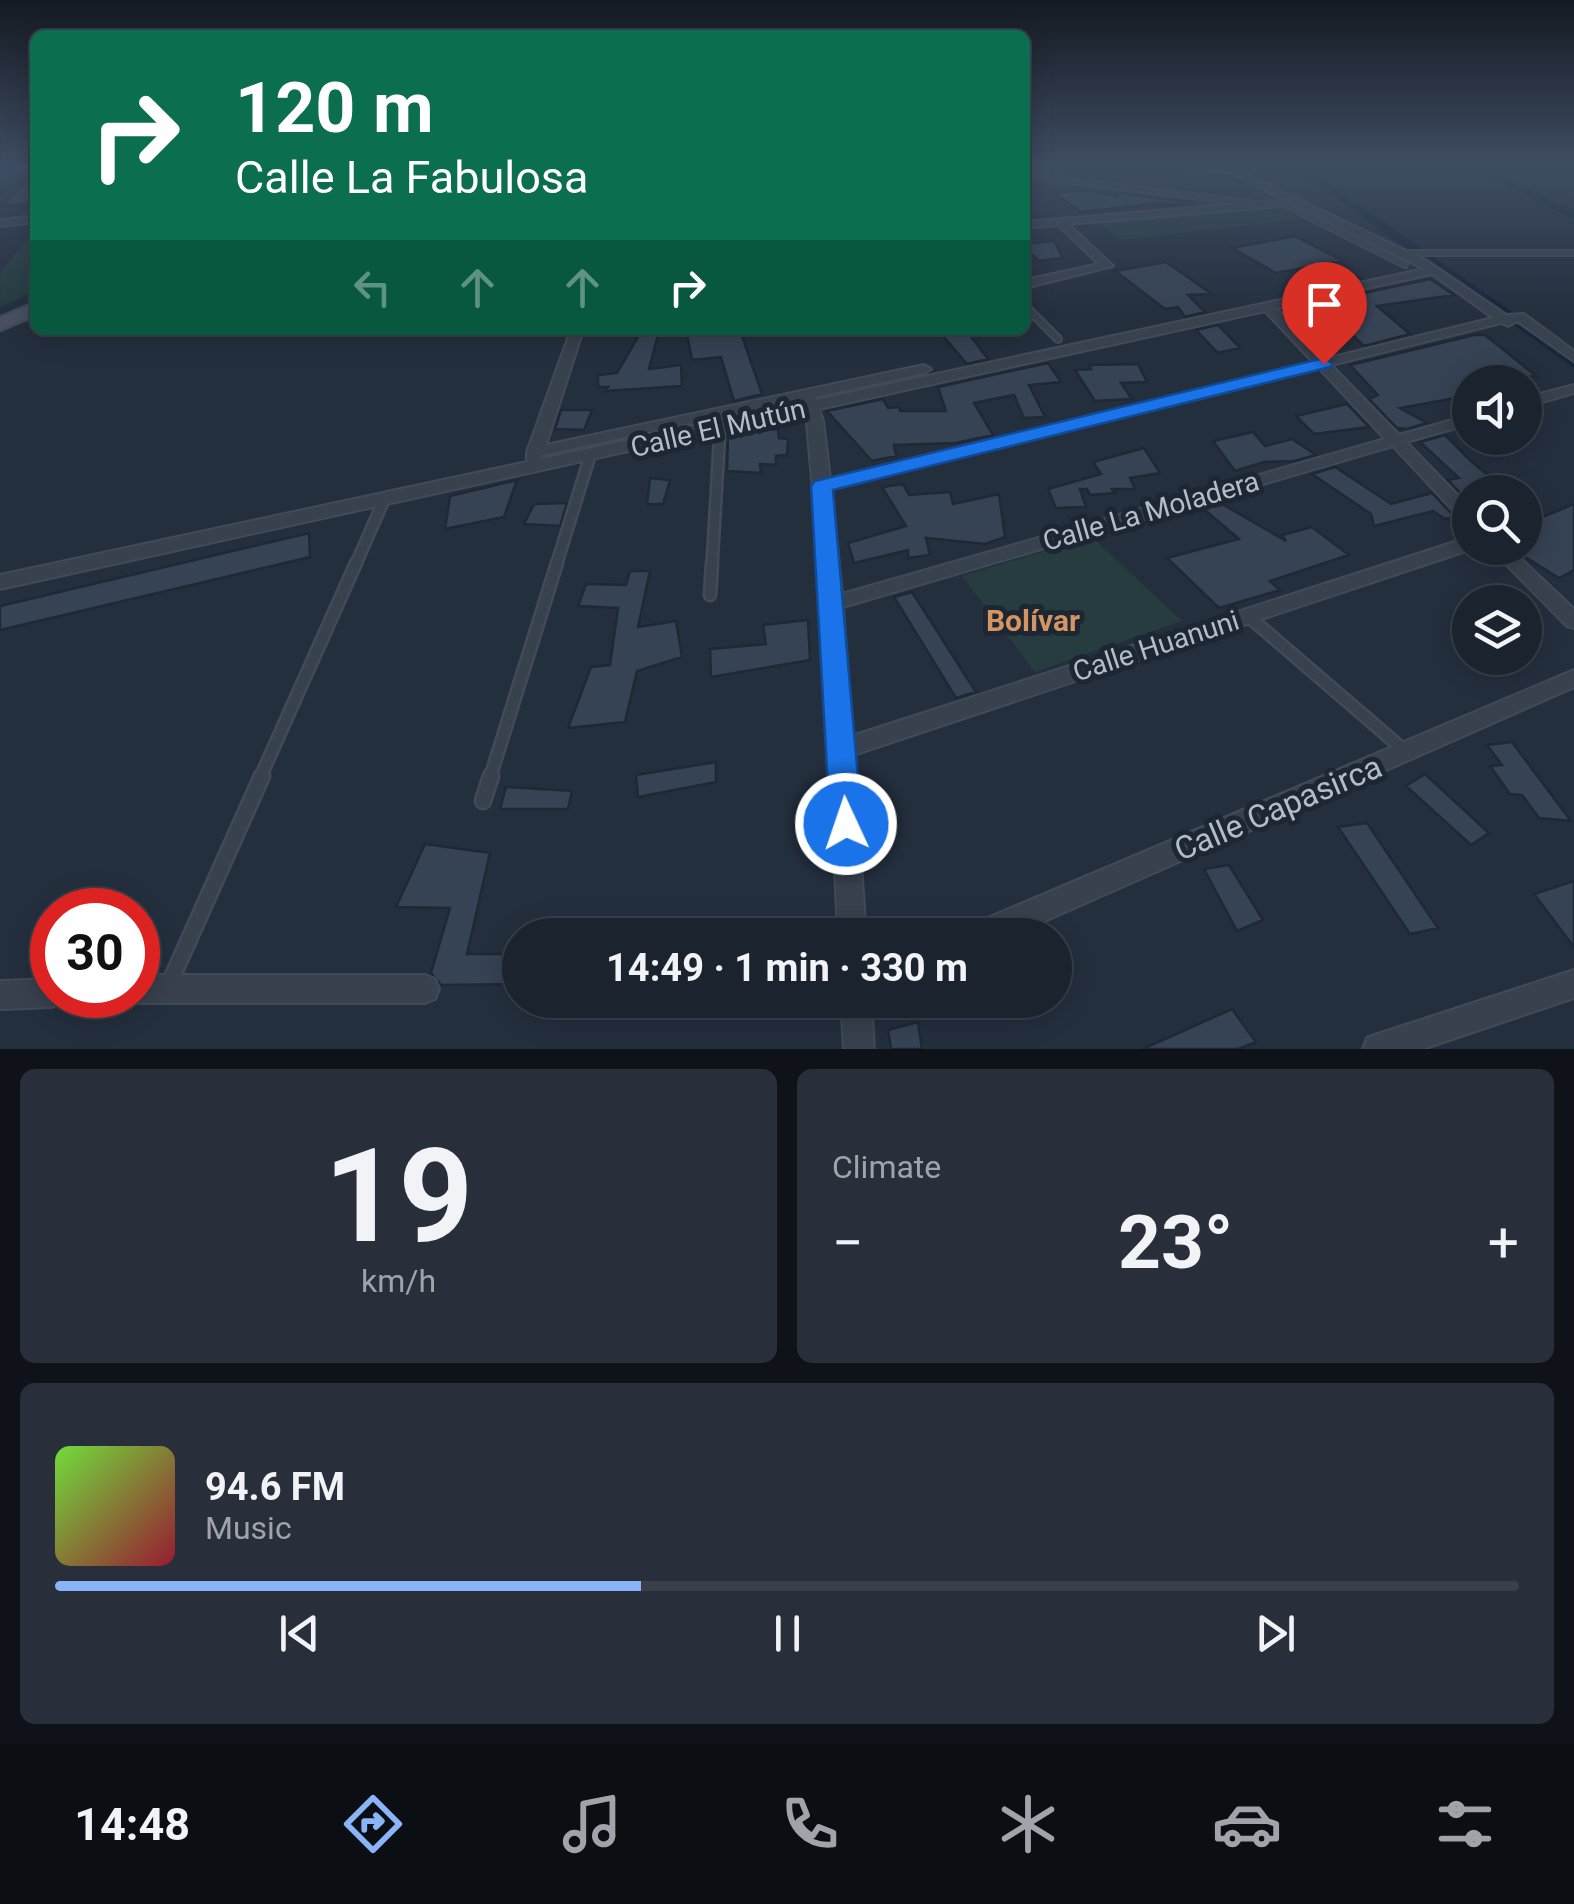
<!DOCTYPE html>
<html lang="en">
<head>
<meta charset="utf-8">
<style>
	:root { --surface:#1b232e; --page:#282f3a; --text:#f1f3f6; --muted:#a0a4aa; --line:#39404a; --accent:#8ab4f8 }
	body { margin:0; font-family:Roboto,sans-serif; background:var(--page); color:var(--text); height:100vh; display:flex; flex-direction:column; font-size:38px; white-space:nowrap }
	* { box-sizing:border-box; margin:0 }
	p { font-size:32px; color:var(--muted) }
	.icon { flex:none; width:55px; height:55px; fill:none; stroke:currentColor; stroke-width:2; stroke-linecap:round; stroke-linejoin:round }
	.map { position:relative; height:1049px; overflow:hidden }
	.drawer { display:flex; flex-direction:column; gap:20px; padding:20px; background:#0f1319; flex:1 }
	.drawer>* { flex:none }
	.hud { position:absolute; left:30px; top:30px; width:1000px; height:305px; border-radius:15px; box-shadow:0 5px 25px #0003,0 0 0 2px var(--line); background:#0b6e4f; color:#fff; overflow:hidden }
	.controls { position:absolute; left:1452px; top:365px; display:grid; gap:20px }
	.controls a { display:grid; place-items:center; width:90px; height:90px; border-radius:50%; background:var(--surface); box-shadow:0 5px 25px #0003,0 0 0 2px var(--line); font-size:50px }
	.speed { position:absolute; left:30px; top:888px; display:flex; gap:20px; font-size:50px; font-weight:700; text-align:center }
	.speed>* { display:grid; place-content:center; width:130px; height:130px; border-radius:50%; background:var(--surface); box-shadow:0 5px 25px #0003,0 0 0 2px var(--line); line-height:1 }
	.speed .limit { border:15px solid #d22; background:#fff; color:#111 }
	.pin { position:absolute; display:grid; place-items:center; width:85px; height:85px; color:#fff; margin:-102px -42px; border-radius:50% 50% 50% 0; rotate:-45deg; box-shadow:0 0 10px #0007 }
	.pin .icon { rotate:45deg }
	.me { position:absolute; width:110px; margin:-55px; rotate:357deg; stroke-linejoin:round; filter:drop-shadow(0 0 8px #0008) }
	.turn { display:flex; align-items:center; gap:35px; height:210px; padding:0 40px; font-size:45px }
	.turn .icon { width:130px; height:130px; stroke-width:2.5 }
	.turn b { display:block; font-size:70px; line-height:85px }
	.lanes { display:flex; align-items:center; height:95px; padding:0 40px; background:#0003; justify-content:center; gap:50px; direction:ltr }
	.lanes .off { opacity:.35 }
	.big { font-size:75px; font-weight:700; line-height:1.1 }
	.drawer .widget { flex:1; display:flex; flex-direction:column; justify-content:center; gap:15px; min-width:0; padding:0 35px; border-radius:15px; background:var(--page) }
	.drawer .dial { align-items:center; gap:0 }
	.dial b { font-size:130px; line-height:1 }
	.song { display:flex; align-items:center; gap:30px }
	.cover { width:120px; height:120px; border-radius:15px; background:linear-gradient(135deg,hsl(100 70% 55%),hsl(350 70% 35%)) }
	.played { height:10px; border-radius:5px; background:linear-gradient(90deg,var(--accent) 40%,var(--line) 40%) }
	.keys { display:flex; justify-content:space-around; direction:ltr }
	.heat { display:flex; justify-content:space-between; align-items:center; font-size:55px; direction:ltr }
	.drawer .tiles { flex:1; display:grid; gap:20px; grid-template-columns:1fr 1fr }
	.widget:last-child { grid-column:span 2 }
	.trip { position:absolute; left:502px; top:918px; width:570px; height:100px; border-radius:50px; background:var(--surface); box-shadow:0 5px 25px #0003,0 0 0 2px var(--line); font-weight:700; line-height:100px; text-align:center }
	.tabs { display:flex; height:160px; justify-content:space-around; align-items:center; background:#0b0e12; color:var(--muted) }
	.tabs .icon { width:70px; height:70px }
	.tabs .selected { color:var(--accent) }
	.tabs b { font-size:45px; color:var(--text) }
	.map>svg:first-child { display:block }
</style>
</head>
<body>
<div class="map">
<svg width="1574" height="1049" viewBox="0 0 1574 1049">
	<rect width="100%" height="100%" fill="#242f3e"/>
	<path fill="#263c3f" d="M1275 206 1301 219 1121 240 1098 222Z
		M35 231V291L0 307V272Z
		M1092 537 1182 621 1035 672 962 576Z"/>
	<g fill="none" stroke-linecap="round" stroke-linejoin="round">
		<path fill="#17263c" fill-rule="evenodd" d="M1292 167H1305L1574 355V368Z
			M1471 167H1485L1574 211V220Z"/>
	</g>
	<path fill="#364354" stroke="#1f2835" stroke-width="2.5" d="M35 172V203L1 206Z
		M1090 190 1117 197 1119 193 1181 201 1179 205 1158 203 1081 212 1054 193Z
		M1295 236 1343 261 1276 273 1232 248Z
		M1054 241 1063 258 1039 261 1025 249V244Z
		M1166 262 1212 294 1188 295 1205 312 1185 317 1178 307 1165 309 1115 271Z
		M1430 279 1454 295 1377 306 1410 334 1364 346 1330 314 1312 304Z
		M1218 325 1240 348 1218 353 1196 330Z
		M686 330H740L762 394 734 401 721 357 692 360Z
		M938 330H966L988 359 967 364Z
		M639 335H658L649 369 681 365 682 386 605 391 608 387H598V375L617 373Z
		M1474 335H1485L1536 376 1470 381V411L1455 398 1400 408 1427 423 1407 429 1397 428 1369 399 1378 395 1350 365Z
		M1048 363 1061 382 1029 385 1045 417 1024 418 1014 395 974 403 993 435 956 443 894 445 896 456 872 461 827 411 883 399 888 408 899 407 900 411H946L938 387Z
		M1138 364 1147 382 1121 383 1132 399 1095 401 1075 370 1091 369 1089 365Z
		M1347 404 1369 427 1314 434 1296 416Z
		M561 410H592L584 430 555 429Z
		M778 429 779 438 788 439 787 455 776 456V465L760 464 761 473 727 471 728 433Z
		M1253 432 1265 446 1292 439 1316 455 1294 461 1264 462 1235 471 1213 441Z
		M1445 435 1471 461 1508 492H1470V503L1448 480 1459 478 1420 442Z
		M1144 448 1160 473 1130 478 1135 489H1112L1115 493 1090 495 1087 489H1080L1086 507 1056 508 1048 489 1101 474 1093 462Z
		M1335 467 1391 504 1432 493 1455 517 1445 519 1433 511 1374 526 1371 514 1312 474Z
		M650 478 670 480 663 504H647Z
		M517 480 504 517 445 529 450 496Z
		M903 484 909 495 950 492 953 504 999 494 1005 537 985 544 926 538 930 555 908 558V550L854 563 848 543 906 526 882 487Z
		M1217 501 1286 541 1282 535 1312 527 1349 555 1270 581 1280 590 1219 608 1167 558 1239 539 1200 506Z
		M567 503 560 526 524 524 534 504Z
		M1574 504V570L1559 578 1525 557V507L1538 519Z
		M309 533 310 557 0 630V606Z
		M630 571H650L638 627 676 621 682 657 637 671 625 722 568 728 591 667 610 665 618 608 578 606 586 584 626 585Z
		M912 592 976 692 956 698 894 597Z
		M808 620 810 660 711 677 710 649 766 644 763 625Z
		M1512 742 1571 821 1539 818 1522 795 1510 794 1490 766 1502 765 1487 745Z
		M716 762V782L638 797 636 775Z
		M1425 774 1489 833 1471 845 1406 786Z
		M506 787 572 791 568 809H500Z
		M1367 823 1438 928 1410 934 1338 827Z
		M425 844 490 853 467 954H520V984L441 985 431 973 450 908 396 907Z
		M1229 865 1263 920 1237 931 1204 869Z
		M1574 881V947L1534 894Z
		M1232 1009 1256 1042 1238 1049H1143Z
		M918 1022 922 1049H891L888 1030Z"/>
	<g fill="none" stroke-linecap="round" stroke-linejoin="round">
		<g stroke="#414a57" stroke-width="8">
			<path id="lane-far4" d="M1189 167 1230 170
				M1034 177 1259 204
				M1281 203 1405 265
				M1404 253H1574"/>
		</g>
		<g stroke="#414a57" stroke-width="10">
			<path id="lane-far3" d="M1025 306 1058 339"/>
		</g>
		<g stroke="#414a57" stroke-width="14">
			<path id="lane-far2" d="M355 566 384 500
				M556 566 590 456
				M712 566 720 428"/>
		</g>
		<g stroke="#414a57" stroke-width="15">
			<path id="lane-far1" d="M710 595 712 563
				M1248 616 1405 751
				M260 778 356 563
				M490 778 557 563"/>
		</g>
		<g stroke="#414a57" stroke-width="19">
			<path id="lane" d="M483 801 491 776
				M170 982 262 776"/>
		</g>
		<g stroke="#414a57" stroke-width="4">
			<path id="street" d="M10 167 0 176 1 167Z
				M1220 167H1231L1427 261 1506 315 1524 314 1574 351V361L1517 321 1508 326 1501 323 1331 365 1399 435 1470 415V424L1406 442 1470 508V524L1464 522 1393 446 843 607 852 736 1464 539 1470 537V548H1475L853 755 866 935H838L823 603 806 412 0 589V575L527 462V452L571 330H583L546 445 924 365 931 369 924 373 815 397 816 400 1424 269 1295 205 1068 224 1113 266 1025 288V280L1099 264 1058 225 1025 228V222L1285 200ZM1432 274 1493 318 1325 359 1276 308ZM1265 311 1313 362 830 479 823 421 819 409ZM1319 368 1385 439 842 594 831 489ZM802 399 803 403 541 459 542 455Z
				M1025 174 1039 177 1025 180Z
				M35 216V222L0 226V220Z
				M1574 385V393L1525 407V398Z
				M1490 548H1509L1574 609V628L1567 626Z
				M1574 670V687L1013 935H967L971 925Z
				M1574 970V998L1423 1049H1363L1367 1038 1378 1034Z
				M138 975H425L435 979 439 989 435 999 425 1003H138L128 999 126 995H138Z
				M52 979V995H66L62 1003 52 1007 0 1009V981Z
				M841 1000H871L874 1049H844Z"/>
		</g>
		<g stroke="#414a57" stroke-width="5">
			<path id="secondary" d="M35 303V315L0 330V318Z"/>
		</g>
		<use href="#lane-far4" stroke="#38414e" stroke-width="5"/>
		<use href="#lane-far3" stroke="#38414e" stroke-width="6"/>
		<use href="#lane-far2" stroke="#38414e" stroke-width="9"/>
		<use href="#lane-far1" stroke="#38414e" stroke-width="10"/>
		<use href="#lane" stroke="#38414e" stroke-width="14"/>
		<use href="#street" fill="#38414e" fill-rule="evenodd"/>
		<use href="#secondary" fill="#465061" fill-rule="evenodd"/>
	</g>
	<linearGradient id="sky" x2="0" y2="1"><stop stop-color="#141a22"/><stop offset="0.53" stop-color="#3f4d63"/><stop offset="1" stop-color="#3f4d63" stop-opacity="0"/></linearGradient>
	<rect width="1574" height="314" fill="url(#sky)"/>
	<path fill="#1a73e8" stroke="#114b97" stroke-width="2.5" d="M1324 358 1333 364 1330 367 833 490 862 824 857 834 846 838 834 834 830 824 811 486 815 481Z"/>
	<g text-anchor="middle" dominant-baseline="central" stroke-width="10" stroke-linejoin="round" paint-order="stroke">
		<g font-size="28" fill="#b4bcc9" stroke="#1d2633">
			<text transform="translate(718 428) rotate(-13)">Calle El Mutún</text>
			<text transform="translate(1151 511) rotate(-16)">Calle La Moladera</text>
			<text transform="translate(1156 646) rotate(-18)">Calle Huanuni</text>
		</g>
		<g font-size="30" font-weight="bold" fill="#d59563" stroke="#1d2633">
			<text x="1033" y="620">Bolívar</text>
		</g>
		<g font-size="32" fill="#b4bcc9" stroke="#1d2633">
			<text transform="translate(1278 808) rotate(-23)">Calle Capasirca</text>
		</g>
	</g>
</svg>
<div class="controls">
<a><svg class="icon" aria-label="sound" viewBox="0 0 24 24"><path d="M4 9h4l5-4v14l-5-4H4zM17 9q2 3 0 6"/></svg></a>
<a><svg class="icon" aria-label="search" viewBox="0 0 24 24"><circle cx="10" cy="10" r="6"/><path d="M15 15l6 6"/></svg></a>
<a><svg class="icon" aria-label="layers" viewBox="0 0 24 24"><path d="M12 4l9 5-9 5-9-5zM3 14l9 5 9-5"/></svg></a>
</div>
<div class="speed"><div class="limit">30</div></div>
<div class="pin" style="left:1324px;top:364px;background:#d93025"><svg class="icon" aria-label="arrive" viewBox="0 0 24 24"><path d="M6 21V4h12l-3 4 3 4H6"/></svg></div>
<svg class="me" style="left:846px;top:824px" viewBox="-20 -20 40 40"><circle r="17" fill="#1a73e8" stroke="#fff" stroke-width="3"/><path d="M0-11L8 9 0 5-8 9z" fill="#fff"/></svg>
<div class="trip">14:49 · 1 min · 330 m</div>
<div class="hud">
<div class="turn"><svg class="icon" aria-label="right" viewBox="0 0 24 24"><path d="M7 20v-9h11M14 6l5 5-5 5"/></svg><div><b>120 m</b>Calle La Fabulosa</div></div>
<div class="lanes"><svg class="icon off" aria-label="left" viewBox="0 0 24 24"><path d="M17 20v-9H6M10 6l-5 5 5 5"/></svg><svg class="icon off" aria-label="ahead" viewBox="0 0 24 24"><path d="M12 20V5M6 11l6-6 6 6"/></svg><svg class="icon off" aria-label="ahead" viewBox="0 0 24 24"><path d="M12 20V5M6 11l6-6 6 6"/></svg><svg class="icon" aria-label="right" viewBox="0 0 24 24"><path d="M7 20v-9h11M14 6l5 5-5 5"/></svg></div>
</div>
</div>
<section class="drawer">
<div class="tiles">
<div class="widget dial"><b>19</b><p>km/h</p></div>
<div class="widget"><p>Climate</p>
<div class="heat"><a>−</a><b class="big">23°</b><a>+</a></div>
</div>
<div class="widget">
<div class="song"><i class="cover"></i><div><b>94.6 FM</b><p>Music</p></div></div>
<div class="played"></div>
<div class="keys"><svg class="icon" aria-label="previous" viewBox="0 0 24 24"><path d="M18 5L8 12l10 7zM5 5v14"/></svg><svg class="icon" aria-label="pause" viewBox="0 0 24 24"><path d="M8 5v14M16 5v14"/></svg><svg class="icon" aria-label="next" viewBox="0 0 24 24"><path d="M6 5l10 7-10 7zM19 5v14"/></svg></div>
</div>
</div>
</section>
<nav class="tabs">
<b>14:48</b>
<svg class="icon selected" aria-label="directions" viewBox="0 0 24 24"><path d="M12 3l9 9-9 9-9-9zM9 14v-3h6M13 9l2 2-2 2"/></svg>
<svg class="icon" aria-label="music" viewBox="0 0 24 24"><path d="M9 18V5l10-2v13"/><circle cx="6" cy="18" r="3"/><circle cx="16" cy="16" r="3"/></svg>
<svg class="icon" aria-label="phone" viewBox="0 0 24 24"><path d="M5 4h4l2 5-3 2q2 4 5 5l2-3 5 2v4C11 20 4 13 5 4z"/></svg>
<svg class="icon" aria-label="climate" viewBox="0 0 24 24"><path d="M12 3v18M4 7l16 10M4 17L20 7"/></svg>
<svg class="icon" aria-label="car" viewBox="0 0 24 24"><path d="M5 17H2v-5l4-1 3-4h7l3 4 3 1v5h-3M9 17h6M6 11h13"/><circle cx="7" cy="17" r="2"/><circle cx="17" cy="17" r="2"/></svg>
<svg class="icon" aria-label="filters" viewBox="0 0 24 24"><path d="M4 7h16M4 17h16"/><circle cx="9" cy="7" r="2"/><circle cx="15" cy="17" r="2"/></svg>
</nav>
</body>
</html>
